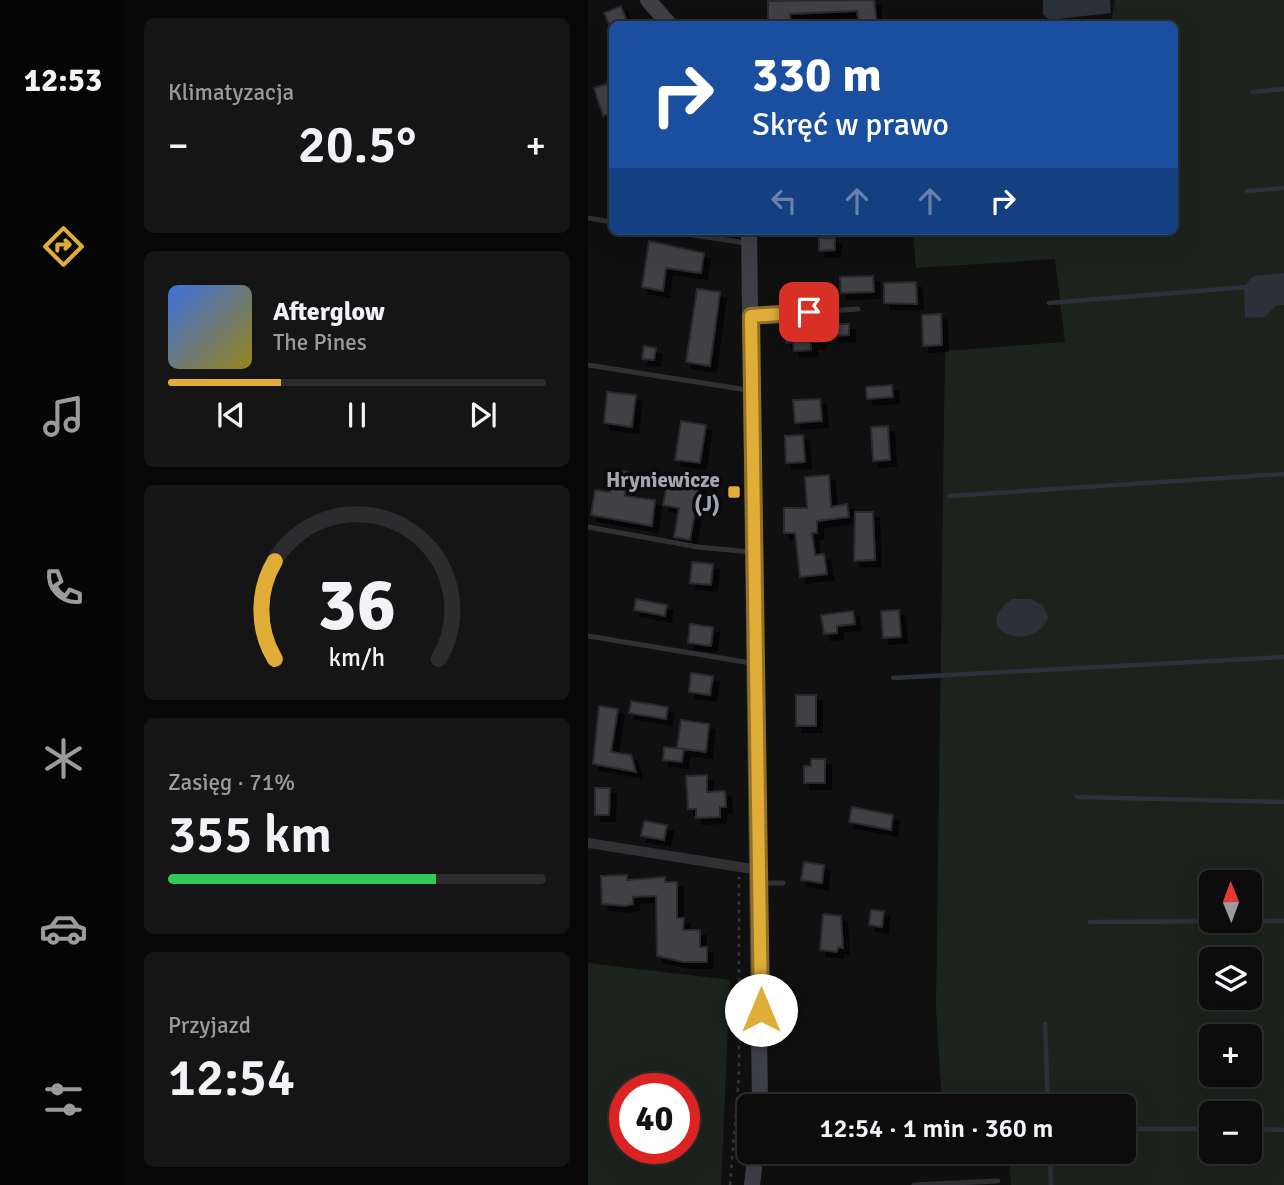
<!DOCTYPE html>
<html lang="pl">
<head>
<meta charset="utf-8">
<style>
	:root { --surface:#0c0c0d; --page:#151516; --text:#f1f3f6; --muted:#9a9b9d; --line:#2c2c2e; --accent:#e0ae38 }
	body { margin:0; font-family:Signika,sans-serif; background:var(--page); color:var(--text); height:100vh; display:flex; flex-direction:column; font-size:26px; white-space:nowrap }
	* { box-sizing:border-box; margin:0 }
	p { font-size:23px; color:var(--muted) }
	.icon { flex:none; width:38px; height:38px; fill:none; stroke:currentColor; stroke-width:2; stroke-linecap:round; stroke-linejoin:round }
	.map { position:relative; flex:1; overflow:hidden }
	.sheet { display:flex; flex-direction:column; gap:18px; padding:18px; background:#070707; width:462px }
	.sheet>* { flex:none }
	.banner { position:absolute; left:21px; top:21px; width:569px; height:214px; border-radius:10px; box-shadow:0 7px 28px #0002,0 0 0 2px var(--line); background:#1a4fa0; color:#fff; overflow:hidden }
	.needle { width:46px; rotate:359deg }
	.controls { position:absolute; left:611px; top:870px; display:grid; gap:14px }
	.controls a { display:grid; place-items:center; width:63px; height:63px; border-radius:10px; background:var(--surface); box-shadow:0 7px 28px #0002,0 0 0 2px var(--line); font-size:35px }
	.speed { position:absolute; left:21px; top:1073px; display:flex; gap:14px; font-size:35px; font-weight:700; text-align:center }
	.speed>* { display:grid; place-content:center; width:91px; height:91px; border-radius:50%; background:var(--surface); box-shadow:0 7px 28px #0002,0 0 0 2px var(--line); line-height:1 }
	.speed .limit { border:10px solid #d22; background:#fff; color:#111 }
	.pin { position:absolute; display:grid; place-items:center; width:60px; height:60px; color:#fff; margin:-30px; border-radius:14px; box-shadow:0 4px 10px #0006 }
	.me { position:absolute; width:77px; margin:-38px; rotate:0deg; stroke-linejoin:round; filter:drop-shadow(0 0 5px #0008) }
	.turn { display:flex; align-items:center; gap:24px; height:147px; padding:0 28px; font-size:32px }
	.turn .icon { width:91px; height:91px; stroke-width:2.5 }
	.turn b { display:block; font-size:49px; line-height:60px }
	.lanes { display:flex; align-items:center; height:66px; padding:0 28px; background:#0003; justify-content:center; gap:35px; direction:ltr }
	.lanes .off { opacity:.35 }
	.big { font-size:52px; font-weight:600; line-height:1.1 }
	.sheet .widget { flex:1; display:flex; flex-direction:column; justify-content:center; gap:10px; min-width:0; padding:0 24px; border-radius:10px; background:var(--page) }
	.sheet .dial { align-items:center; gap:0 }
	.dial svg { height:182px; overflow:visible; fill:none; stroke:var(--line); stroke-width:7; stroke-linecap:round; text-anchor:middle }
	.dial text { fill:var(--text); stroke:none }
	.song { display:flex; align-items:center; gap:21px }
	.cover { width:84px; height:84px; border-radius:10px; background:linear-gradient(135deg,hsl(220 70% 55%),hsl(50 70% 35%)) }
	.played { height:7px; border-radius:4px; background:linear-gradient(90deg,var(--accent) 30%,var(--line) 30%) }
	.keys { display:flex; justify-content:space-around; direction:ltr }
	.heat { display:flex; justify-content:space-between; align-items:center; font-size:38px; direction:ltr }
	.charge { height:10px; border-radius:5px; background:linear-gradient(90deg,#34c759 71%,var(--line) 0) }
	.trip { position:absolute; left:149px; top:1094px; width:399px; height:70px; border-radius:10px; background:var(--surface); box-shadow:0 7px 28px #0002,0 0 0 2px var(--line); font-weight:600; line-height:70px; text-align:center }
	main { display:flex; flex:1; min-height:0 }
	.tabs { display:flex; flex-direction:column; width:126px; justify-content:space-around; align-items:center; background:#050505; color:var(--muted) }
	.tabs .icon { width:49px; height:49px }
	.tabs .on { color:var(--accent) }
	.tabs b { font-size:32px; color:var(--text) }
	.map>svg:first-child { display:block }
</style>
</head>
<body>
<main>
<nav class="tabs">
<b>12:53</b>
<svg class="icon on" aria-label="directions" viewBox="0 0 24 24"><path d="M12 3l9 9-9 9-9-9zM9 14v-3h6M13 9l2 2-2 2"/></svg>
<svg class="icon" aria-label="music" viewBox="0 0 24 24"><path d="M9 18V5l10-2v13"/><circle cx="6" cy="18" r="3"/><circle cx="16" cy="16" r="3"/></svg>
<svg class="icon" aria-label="phone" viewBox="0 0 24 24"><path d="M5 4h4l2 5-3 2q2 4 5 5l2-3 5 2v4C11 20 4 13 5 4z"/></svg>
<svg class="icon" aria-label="climate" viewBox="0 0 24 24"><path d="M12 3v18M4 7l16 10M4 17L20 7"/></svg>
<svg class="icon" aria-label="car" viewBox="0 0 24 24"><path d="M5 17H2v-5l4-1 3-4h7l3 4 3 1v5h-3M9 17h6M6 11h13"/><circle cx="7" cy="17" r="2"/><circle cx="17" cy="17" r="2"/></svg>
<svg class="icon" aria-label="filters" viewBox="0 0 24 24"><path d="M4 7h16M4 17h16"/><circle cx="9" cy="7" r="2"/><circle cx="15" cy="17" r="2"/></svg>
</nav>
<section class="sheet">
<div class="widget"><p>Klimatyzacja</p>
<div class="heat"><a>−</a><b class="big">20.5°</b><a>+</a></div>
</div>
<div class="widget">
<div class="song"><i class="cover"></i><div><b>Afterglow</b><p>The Pines</p></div></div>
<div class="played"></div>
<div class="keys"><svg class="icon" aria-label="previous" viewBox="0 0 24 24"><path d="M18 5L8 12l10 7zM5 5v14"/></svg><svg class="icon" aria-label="pause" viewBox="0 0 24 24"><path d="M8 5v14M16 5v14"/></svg><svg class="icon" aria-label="next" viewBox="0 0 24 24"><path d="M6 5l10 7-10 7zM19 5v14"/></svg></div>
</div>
<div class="widget dial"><svg viewBox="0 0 100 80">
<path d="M14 69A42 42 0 1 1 86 69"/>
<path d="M14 69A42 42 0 0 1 14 26" stroke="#e0ae38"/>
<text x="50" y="56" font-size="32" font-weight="700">36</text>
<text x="50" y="72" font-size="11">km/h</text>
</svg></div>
<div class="widget"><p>Zasięg · 71%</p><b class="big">355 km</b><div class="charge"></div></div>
<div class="widget"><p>Przyjazd</p><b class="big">12:54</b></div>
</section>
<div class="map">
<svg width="696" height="1185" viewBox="0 0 696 1185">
	<defs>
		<filter id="shadow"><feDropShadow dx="6" dy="6" stdDeviation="0" flood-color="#0009"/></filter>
	</defs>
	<rect width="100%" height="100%" fill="#101011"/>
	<path fill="#1c231d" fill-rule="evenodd" d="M527 0H696V1185H423L421 1159 358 1161 357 1152H536V1106H354L348 1008 357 351 477 342 467 259 328 268 325 231H586V24H523ZM623 882H662V920H623ZM623 959H662V998H623ZM623 1036H662V1074H623ZM623 1113H662V1152H623Z
		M0 963 142 980 133 1185H0ZM96 1088V1148H37V1088Z"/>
	<path fill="#2a3138" d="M455 0H522L523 13 461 20 455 14Z
		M696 273V305H689L677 317 657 318 656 287 665 276Z
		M424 599H442L455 605 460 617C447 655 378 631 424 599Z"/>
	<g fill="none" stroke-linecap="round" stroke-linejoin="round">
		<path stroke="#2a3138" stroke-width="4.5" d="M665 92 696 89
			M659 191 696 188
			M461 303 659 287
			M361 496 696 474
			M305 678 696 657
			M489 797 696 802
			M502 922 696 921
			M457 1024 460 1106
			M536 1129H623
			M662 1129 696 1130
			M462 1152 463 1185"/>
	</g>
	<path fill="#3f4044" stroke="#2a2a2d" stroke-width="2" filter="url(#shadow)" d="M286 0 289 24H271L269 11 202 14 203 24H180V1Z
		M33 6 40 24H21L16 13Z
		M24 82V113L15 116 6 88Z
		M231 238H247V250L231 251Z
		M61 241 116 253 113 273 78 268 75 291 54 287Z
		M285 276 286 292 253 293 252 277Z
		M328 282 329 304 296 303V283Z
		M109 289 132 292 122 366 98 362Z
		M203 289H239L240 304H203Z
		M353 314 354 345 335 346 334 315Z
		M244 324H261V335L245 336Z
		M221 325V330L230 329 231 342H223V350L206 351 205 342 198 343 197 331H203V326Z
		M56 346 68 348 66 360 54 359Z
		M304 385 305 397 279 399 278 387Z
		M19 392 48 395 44 427 16 423Z
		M232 399 234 421 207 423 205 400Z
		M93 421 118 425 112 463 87 460Z
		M300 426 302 460 285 461 283 427Z
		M215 435 217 462 198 463 197 436Z
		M26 470 40 472 37 496 67 500 64 526 3 515 7 490 22 492Z
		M241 475 243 507 259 504 261 517 229 521V533H224L227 555 236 554 239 574 212 577 207 533H196V508H219L217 477Z
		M80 479 112 485 102 540 86 537 91 508 75 505Z
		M267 512H285L287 560 266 561Z
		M104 562 125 564 123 585 102 583Z
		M48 599 79 605 77 616 46 610Z
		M311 610 313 637 295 638 293 611Z
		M265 611 267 624 249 626V633L236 634 233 615Z
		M102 624 125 627 123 646 100 643Z
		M103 673 125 676 122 695 101 692Z
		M208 695H228V726H208Z
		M43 701 80 707 78 719 41 713Z
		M11 706 30 709 23 752 43 755 48 772 5 764Z
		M93 720 121 724 118 752 89 748Z
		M76 747 96 749 94 762 75 760Z
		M223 759H237V783H216V766H223Z
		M119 775V792L137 791 138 807H132V817L108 818V809H100L98 776Z
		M7 788H22L21 815H7Z
		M264 807 305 815 303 830 261 822Z
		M56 821 79 825 76 840 53 836Z
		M216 862 236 865 234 883 213 880Z
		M39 875V880L77 877V882H89V918H96L95 930H112V947H119V962H95L69 956 68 896 45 897V904L38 906 14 904 13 876Z
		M283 910 296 911 294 927 281 925Z
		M235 914 253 916 255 948 250 947 249 952 232 950Z"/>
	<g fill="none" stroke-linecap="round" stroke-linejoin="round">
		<path stroke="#37383c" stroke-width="2.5" stroke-dasharray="3.5 5" stroke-linecap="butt" d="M142 1185 151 1075V877"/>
		<path stroke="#313135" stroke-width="5" d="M0 218 24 222
			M79 231 158 243
			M165 316 270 309
			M0 365 159 390
			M0 527 110 547 163 552
			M0 636 163 663
			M171 883H195
			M326 1185 410 1181"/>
		<path stroke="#313135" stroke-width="10" d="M0 843 171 870"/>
		<path stroke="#3f4045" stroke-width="16" d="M60 0 81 24
			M161 231 172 1106
			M164 1185 168 1152"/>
	</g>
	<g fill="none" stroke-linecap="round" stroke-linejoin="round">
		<g stroke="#927124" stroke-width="18">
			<path id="route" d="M173 1010 163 316 221 312"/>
		</g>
		<use href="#route" stroke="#e0ae38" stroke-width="12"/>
	</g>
	<rect fill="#e0ae38" stroke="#0b0b0c" stroke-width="2.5" x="139" y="485" width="14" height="14" rx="3.5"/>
	<g text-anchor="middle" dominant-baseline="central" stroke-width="7" stroke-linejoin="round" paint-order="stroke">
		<g font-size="21" font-weight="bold" fill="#a2a6b0" stroke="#0b0b0c" text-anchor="end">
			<text x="132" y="480">Hryniewicze<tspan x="132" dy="24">(J)</tspan></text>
		</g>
	</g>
</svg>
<div class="controls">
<a><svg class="needle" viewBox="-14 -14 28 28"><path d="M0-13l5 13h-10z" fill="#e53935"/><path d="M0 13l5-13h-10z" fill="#9a9b9d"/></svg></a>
<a><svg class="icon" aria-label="layers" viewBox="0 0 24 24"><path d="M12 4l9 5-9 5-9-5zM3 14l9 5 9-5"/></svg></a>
<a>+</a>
<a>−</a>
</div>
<div class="speed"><div class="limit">40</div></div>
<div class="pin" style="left:221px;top:312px;background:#d93025"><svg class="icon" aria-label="arrive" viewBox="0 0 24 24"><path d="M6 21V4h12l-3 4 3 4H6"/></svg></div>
<svg class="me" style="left:173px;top:1010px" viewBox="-20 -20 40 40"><circle r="19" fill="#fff"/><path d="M0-13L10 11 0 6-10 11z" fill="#e0ae38"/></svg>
<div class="trip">12:54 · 1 min · 360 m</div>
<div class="banner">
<div class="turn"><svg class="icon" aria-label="right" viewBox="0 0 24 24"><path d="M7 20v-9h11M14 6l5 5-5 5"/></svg><div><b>330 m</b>Skręć w prawo</div></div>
<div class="lanes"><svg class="icon off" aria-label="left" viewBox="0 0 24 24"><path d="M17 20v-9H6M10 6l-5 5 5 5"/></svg><svg class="icon off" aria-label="ahead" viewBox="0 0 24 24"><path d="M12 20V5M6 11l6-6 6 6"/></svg><svg class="icon off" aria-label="ahead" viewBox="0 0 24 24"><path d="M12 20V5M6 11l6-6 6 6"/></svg><svg class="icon" aria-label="right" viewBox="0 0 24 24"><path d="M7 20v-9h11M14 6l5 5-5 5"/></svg></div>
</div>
</div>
</main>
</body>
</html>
